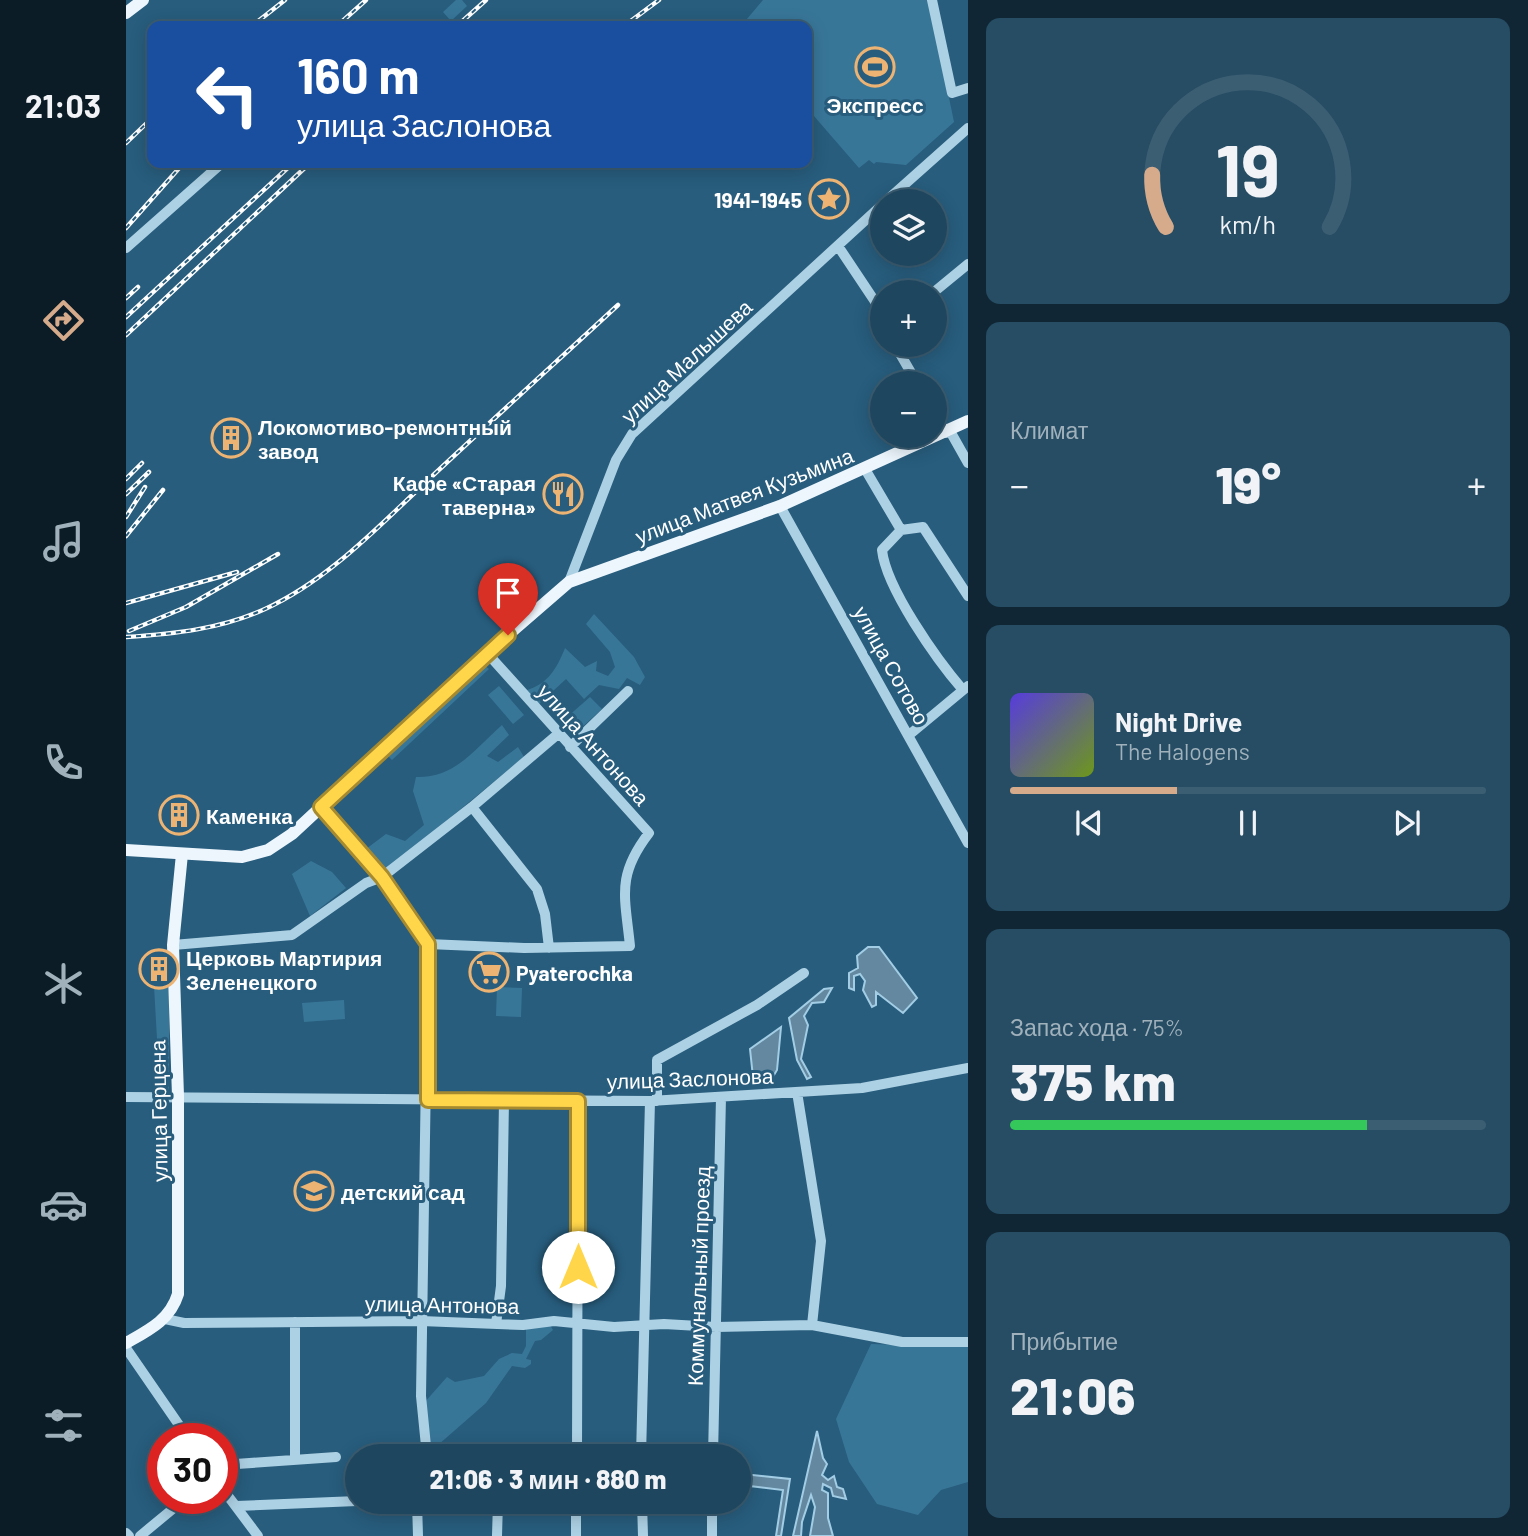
<!DOCTYPE html>
<html lang="ru">
<head>
<meta charset="utf-8">
<style>
	:root { --surface:#1e465e; --page:#264d64; --text:#f1f3f6; --muted:#a1b1bc; --line:#3c5e73; --accent:#d6ab8b }
	body { margin:0; font-family:Barlow,sans-serif; background:var(--page); color:var(--text); height:100vh; display:flex; flex-direction:column; font-size:26px; white-space:nowrap }
	* { box-sizing:border-box; margin:0 }
	p { font-size:23px; color:var(--muted) }
	.icon { flex:none; width:38px; height:38px; fill:none; stroke:currentColor; stroke-width:2; stroke-linecap:round; stroke-linejoin:round }
	.map { position:relative; flex:1; overflow:hidden }
	.sheet { display:flex; flex-direction:column; gap:18px; padding:18px; background:#102634; width:560px }
	.sheet>* { flex:none }
	.banner { position:absolute; left:21px; top:21px; width:665px; height:147px; border-radius:14px; box-shadow:0 4px 18px #0003,0 0 0 2px var(--line); background:#1a4fa0; color:#fff; overflow:hidden }
	.buttons { position:absolute; left:744px; top:189px; display:grid; gap:14px }
	.buttons a { display:grid; place-items:center; width:77px; height:77px; border-radius:50%; background:var(--surface); box-shadow:0 4px 18px #0003,0 0 0 2px var(--line); font-size:35px }
	.speed { position:absolute; left:21px; top:1423px; display:flex; gap:14px; font-size:35px; font-weight:700; text-align:center }
	.speed>* { display:grid; place-content:center; width:91px; height:91px; border-radius:50%; background:var(--surface); box-shadow:0 4px 18px #0003,0 0 0 2px var(--line); line-height:1 }
	.speed .limit { border:10px solid #d22; background:#fff; color:#111 }
	.pin { position:absolute; display:grid; place-items:center; width:60px; height:60px; color:#fff; margin:-72px -30px; border-radius:50% 50% 50% 0; rotate:-45deg; box-shadow:0 0 7px #0007 }
	.pin .icon { rotate:45deg }
	.me { position:absolute; width:77px; margin:-38px; rotate:0deg; stroke-linejoin:round; filter:drop-shadow(0 0 5px #0008) }
	.turn { display:flex; align-items:center; gap:24px; height:147px; padding:0 35px; font-size:32px }
	.turn .icon { width:91px; height:91px; stroke-width:2.5 }
	.turn b { display:block; font-size:49px; line-height:60px }
	.big { font-size:52px; font-weight:800; line-height:1.1 }
	.sheet .tile { flex:1; display:flex; flex-direction:column; justify-content:center; gap:10px; min-width:0; padding:0 24px; border-radius:14px; background:var(--page) }
	.sheet .dial { align-items:center; gap:0 }
	.dial svg { height:182px; overflow:visible; fill:none; stroke:var(--line); stroke-width:7; stroke-linecap:round; text-anchor:middle }
	.dial text { fill:var(--text); stroke:none }
	.song { display:flex; align-items:center; gap:21px }
	.cover { width:84px; height:84px; border-radius:10px; background:linear-gradient(135deg,hsl(250 70% 55%),hsl(80 70% 35%)) }
	.played { height:7px; border-radius:4px; background:linear-gradient(90deg,var(--accent) 35%,var(--line) 35%) }
	.keys { display:flex; justify-content:space-around; direction:ltr }
	.heat { display:flex; justify-content:space-between; align-items:center; font-size:38px; direction:ltr }
	.charge { height:10px; border-radius:5px; background:linear-gradient(90deg,#34c759 75%,var(--line) 0) }
	.trip { position:absolute; left:219px; top:1444px; width:406px; height:70px; border-radius:35px; background:var(--surface); box-shadow:0 4px 18px #0003,0 0 0 2px var(--line); font-weight:800; line-height:70px; text-align:center }
	main { display:flex; flex:1; min-height:0 }
	.dock { display:flex; flex-direction:column; width:126px; justify-content:space-around; align-items:center; background:#0c1c26; color:var(--muted) }
	.dock .icon { width:49px; height:49px }
	.dock .on { color:var(--accent) }
	.dock b { font-size:32px; color:var(--text) }
	.map>svg:first-child { display:block }
</style>
</head>
<body>
<main>
<nav class="dock">
<b>21:03</b>
<svg class="icon on" aria-label="directions" viewBox="0 0 24 24"><path d="M12 3l9 9-9 9-9-9zM9 14v-3h6M13 9l2 2-2 2"/></svg>
<svg class="icon" aria-label="music" viewBox="0 0 24 24"><path d="M9 18V5l10-2v13"/><circle cx="6" cy="18" r="3"/><circle cx="16" cy="16" r="3"/></svg>
<svg class="icon" aria-label="phone" viewBox="0 0 24 24"><path d="M5 4h4l2 5-3 2q2 4 5 5l2-3 5 2v4C11 20 4 13 5 4z"/></svg>
<svg class="icon" aria-label="climate" viewBox="0 0 24 24"><path d="M12 3v18M4 7l16 10M4 17L20 7"/></svg>
<svg class="icon" aria-label="car" viewBox="0 0 24 24"><path d="M5 17H2v-5l4-1 3-4h7l3 4 3 1v5h-3M9 17h6M6 11h13"/><circle cx="7" cy="17" r="2"/><circle cx="17" cy="17" r="2"/></svg>
<svg class="icon" aria-label="filters" viewBox="0 0 24 24"><path d="M4 7h16M4 17h16"/><circle cx="9" cy="7" r="2"/><circle cx="15" cy="17" r="2"/></svg>
</nav>
<div class="map">
<svg width="842" height="1536" viewBox="0 0 842 1536">
	<rect width="100%" height="100%" fill="#285d7d"/>
	<path fill="#387698" d="M330 0H336L341 6 325 21 317 12Z
		M637 0H803L828 122 780 165 750 162 748 164 743 160 733 168 681 108V26H615Z
		M468 614 508 657 519 677 514 685 501 678 493 689 473 685 458 699 440 679 413 704 401 690C422 684 431 668 439 648L459 667 471 661 470 671 482 676 489 667 484 652 460 624Z
		M358 665 363 669 266 760 262 756Z
		M373 686 398 715 387 724 362 695Z
		M464 697 476 709 454 729 440 718Z
		M376 725 383 735 361 756 372 762 392 747 398 757 258 872 240 849 260 834 279 841 298 825 287 791 290 777C329 778 348 750 376 725Z
		M185 861 206 872 220 888 184 916 166 874Z
		M28 986 43 987V1091H34Z
		M371 987 396 988 395 1017 370 1016Z
		M218 1000 219 1019 178 1022 176 1003Z
		M424 1325 427 1330 415 1340 409 1341 400 1359 405 1360V1364L399 1368 386 1366 360 1403 312 1445 304 1447 298 1403 321 1377 329 1382 358 1376 373 1359 386 1353 396 1354 400 1346V1329Z
		M745 1344 842 1347V1482L815 1490 792 1515 751 1504 723 1462 710 1419Z"/>
	<path fill="#63889f" stroke="#a2cde5" stroke-width="2" d="M742 947H753L791 998 777 1013 750 992V1005L746 1007 737 990 739 981 734 974 728 976V990L723 988V973L732 968 731 956Z
		M706 988 698 1002 686 1003 678 1016 682 1025 675 1059 685 1077 681 1079 671 1060 663 1018 698 989Z
		M655 1027 651 1070 642 1085 627 1077 624 1049Z
		M691 1431 697 1458 701 1464 696 1475 702 1480 708 1476 711 1487 717 1489 720 1499 707 1496 705 1488 697 1484 696 1490 702 1493V1518L707 1536H684L689 1507 685 1495 676 1522 675 1536H667Z
		M617 1474 664 1479 655 1536H650L657 1490 616 1485Z"/>
	<g fill="none" stroke-linecap="round" stroke-linejoin="round">
		<path stroke="#add1e4" stroke-width="10" d="M806 0 826 93 842 88
			M760 201 842 128
			M712 246 756 312
			M0 248 96 163
			M808 292 842 264
			M769 345 791 383
			M808 413 820 433
			M824 431 842 463
			M739 469 775 530 756 550C760 588 811 660 837 690
			M654 506 842 843
			M775 530 797 527 842 596
			M443 582 490 460 506 434 756 205
			M783 735 842 686
			M444 747 502 691
			M195 807 256 877 302 944 295 1396 301 1456
			M346 807 411 889 419 914 423 948
			M302 944 398 948 504 946C499 896 490 876 523 833L361 653
			M47 945 166 935 240 883 256 877 346 807 432 734
			M671 1092 695 1241 686 1325
			M0 1097 524 1101 736 1088 842 1068
			M531 1101V1060L631 1005 678 973
			M39 1319 58 1323 295 1321 397 1325 428 1321 488 1327 538 1324 590 1327 686 1325 776 1342H842
			M370 1324 375 1286 378 1100
			M0 1348 62 1438
			M451 1456 452 1101
			M515 1456 524 1101
			M587 1456 595 1097
			M169 1460V1322
			M96 1465 210 1457
			M96 1488 132 1536
			M291 1502 292 1536
			M516 1502 517 1536
			M110 1506 231 1501
			M0 1533 3 1536
			M14 1536 60 1498
			M371 1536 372 1502
			M450 1536V1502
			M586 1536V1502"/>
		<path stroke="#edf6fd" stroke-width="12" d="M0 13 17 0
			M0 850 116 857 142 850 166 834 361 653 443 582 654 506 842 421
			M0 1343C23 1330 44 1320 52 1294V1096L47 945 56 854"/>
		<g stroke="#fff" stroke-width="4.5">
			<path id="rail" d="M126 26 159 0
				M211 26 240 0
				M331 26 360 0
				M498 26 533 0
				M0 143 26 118
				M0 228 55 166
				M0 298 12 287
				M0 317 166 164
				M0 335 184 163
				M0 479 16 463
				M0 494 23 472
				M0 517 19 487
				M0 536 37 490
				M0 603 111 572
				M3 631 60 607 152 554
				M0 637C48 634 95 629 139 609 201 581 252 527 301 481 364 422 428 364 492 305"/>
		</g>
		<use href="#rail" stroke="#285d7d" stroke-width="2" stroke-dasharray="5" stroke-linecap="butt"/>
	</g>
	<g fill="none" stroke-linecap="round" stroke-linejoin="round">
		<g stroke="#a68a30" stroke-width="18">
			<path id="route" d="M382 635 195 807 256 877 302 944V1100L452 1101V1267"/>
		</g>
		<use href="#route" stroke="#ffd54a" stroke-width="12"/>
	</g>
	<defs>
		<g id="stadium-ring" transform="scale(2.0125)"><circle r="9.5" fill="#285d7d" stroke="#ecb373" stroke-width="1.5"/><path d="M0-5a6.5 5 0 1 0 0 10a6.5 5 0 1 0 0-10ZM-3.5-1.8h7v3.6h-7Z" fill="#ecb373"/></g>
		<g id="sight-ring" transform="scale(2.0125)"><circle r="9.5" fill="#285d7d" stroke="#ecb373" stroke-width="1.5"/><path d="M0-6L1.8-2.2L6-1.7L2.9 1.2L3.7 5.4L0 3.3L-3.7 5.4L-2.9 1.2L-6-1.7L-1.8-2.2Z" fill="#ecb373"/></g>
		<g id="building-ring" transform="scale(2.0125)"><circle r="9.5" fill="#285d7d" stroke="#ecb373" stroke-width="1.5"/><path d="M-4-6H4V6H1V3H-1V6H-4ZM-2.5-4.3h1.7v1.8h-1.7ZM.8-4.3h1.7v1.8H.8ZM-2.5-1h1.7V.8h-1.7ZM.8-1h1.7V.8H.8Z" fill="#ecb373"/></g>
		<g id="restaurant-ring" transform="scale(2.0125)"><circle r="9.5" fill="#285d7d" stroke="#ecb373" stroke-width="1.5"/><path d="M-5-6h1v4h1v-4h1v4h1v-4h1v5L-1.5 .5V6h-2V.5L-5-1ZM5-6V6H3V1.5H1.5Q1.5-4 5-6Z" fill="#ecb373"/></g>
		<g id="supermarket-ring" transform="scale(2.0125)"><circle r="9.5" fill="#285d7d" stroke="#ecb373" stroke-width="1.5"/><path d="M-6-5.5h2.5l.6 2H6L4.5 2H-2.5L-4.4-4H-6ZM-1.5 3.2a1.3 1.3 0 1 0 .1 0ZM3 3.2a1.3 1.3 0 1 0 .1 0Z" fill="#ecb373"/></g>
		<g id="school-ring" transform="scale(2.0125)"><circle r="9.5" fill="#285d7d" stroke="#ecb373" stroke-width="1.5"/><path d="M0-5L7-2L0 1L-7-2ZM-4 1L0 2.5L4 1V4Q0 6-4 4Z" fill="#ecb373"/></g>
	</defs>
	<g fill-rule="evenodd">
		<use href="#stadium-ring" x="749" y="67"/>
		<use href="#sight-ring" x="703" y="199"/>
		<use href="#building-ring" x="105" y="438"/>
		<use href="#restaurant-ring" x="437" y="494"/>
		<use href="#building-ring" x="53" y="815"/>
		<use href="#building-ring" x="33" y="969"/>
		<use href="#supermarket-ring" x="363" y="972"/>
		<use href="#school-ring" x="188" y="1191"/>
	</g>
	<g text-anchor="middle" dominant-baseline="central" stroke-width="6" stroke-linejoin="round" paint-order="stroke">
		<g font-size="21" font-weight="bold" fill="#fff" stroke="#285d7d" text-anchor="start">
			<text x="749" y="104" text-anchor="middle">Экспресс</text>
			<text x="676" y="199" text-anchor="end">1941-1945</text>
			<text x="132" y="426">Локомотиво-ремонтный<tspan x="132" dy="24">завод</tspan></text>
			<text x="410" y="482" text-anchor="end">Кафе «Старая<tspan x="410" dy="24">таверна»</tspan></text>
			<text x="80" y="815">Каменка</text>
			<text x="60" y="957">Церковь Мартирия<tspan x="60" dy="24">Зеленецкого</tspan></text>
			<text x="390" y="972">Pyaterochka</text>
			<text x="215" y="1191">детский сад</text>
		</g>
		<g font-size="21" fill="#fff" stroke="#285d7d">
			<text transform="translate(560 361) rotate(-43)">улица Малышева</text>
			<text transform="translate(618 495) rotate(-21)">улица Матвея Кузьмина</text>
			<text transform="translate(766 665) rotate(61)">улица Сотово</text>
			<text transform="translate(468 744) rotate(48)">улица Антонова</text>
			<text transform="translate(564 1078) rotate(-2)">улица Заслонова</text>
			<text transform="translate(32 1111) rotate(-91)">улица Герцена</text>
			<text transform="translate(572 1276) rotate(-88)">Коммунальный проезд</text>
			<text transform="translate(316 1304) rotate(1)">улица Антонова</text>
		</g>
	</g>
</svg>
<div class="buttons">
<a><svg class="icon" aria-label="layers" viewBox="0 0 24 24"><path d="M12 4l9 5-9 5-9-5zM3 14l9 5 9-5"/></svg></a>
<a>+</a>
<a>−</a>
</div>
<div class="speed"><div class="limit">30</div></div>
<div class="pin" style="left:382px;top:635px;background:#d93025"><svg class="icon" aria-label="arrive" viewBox="0 0 24 24"><path d="M6 21V4h12l-3 4 3 4H6"/></svg></div>
<svg class="me" style="left:452px;top:1267px" viewBox="-20 -20 40 40"><circle r="19" fill="#fff"/><path d="M0-13L10 11 0 6-10 11z" fill="#ffd54a"/></svg>
<div class="trip">21:06 · 3 мин · 880 m</div>
<div class="banner">
<div class="turn"><svg class="icon" aria-label="left" viewBox="0 0 24 24"><path d="M17 20v-9H6M10 6l-5 5 5 5"/></svg><div><b>160 m</b>улица Заслонова</div></div>
</div>
</div>
<section class="sheet">
<div class="tile dial"><svg viewBox="0 0 100 80">
<path d="M14 69A42 42 0 1 1 86 69"/>
<path d="M14 69A42 42 0 0 1 8 46" stroke="#d6ab8b"/>
<text x="50" y="56" font-size="32" font-weight="700">19</text>
<text x="50" y="72" font-size="11">km/h</text>
</svg></div>
<div class="tile"><p>Климат</p>
<div class="heat"><a>−</a><b class="big">19°</b><a>+</a></div>
</div>
<div class="tile">
<div class="song"><i class="cover"></i><div><b>Night Drive</b><p>The Halogens</p></div></div>
<div class="played"></div>
<div class="keys"><svg class="icon" aria-label="previous" viewBox="0 0 24 24"><path d="M18 5L8 12l10 7zM5 5v14"/></svg><svg class="icon" aria-label="pause" viewBox="0 0 24 24"><path d="M8 5v14M16 5v14"/></svg><svg class="icon" aria-label="next" viewBox="0 0 24 24"><path d="M6 5l10 7-10 7zM19 5v14"/></svg></div>
</div>
<div class="tile"><p>Запас хода · 75%</p><b class="big">375 km</b><div class="charge"></div></div>
<div class="tile"><p>Прибытие</p><b class="big">21:06</b></div>
</section>
</main>
</body>
</html>
